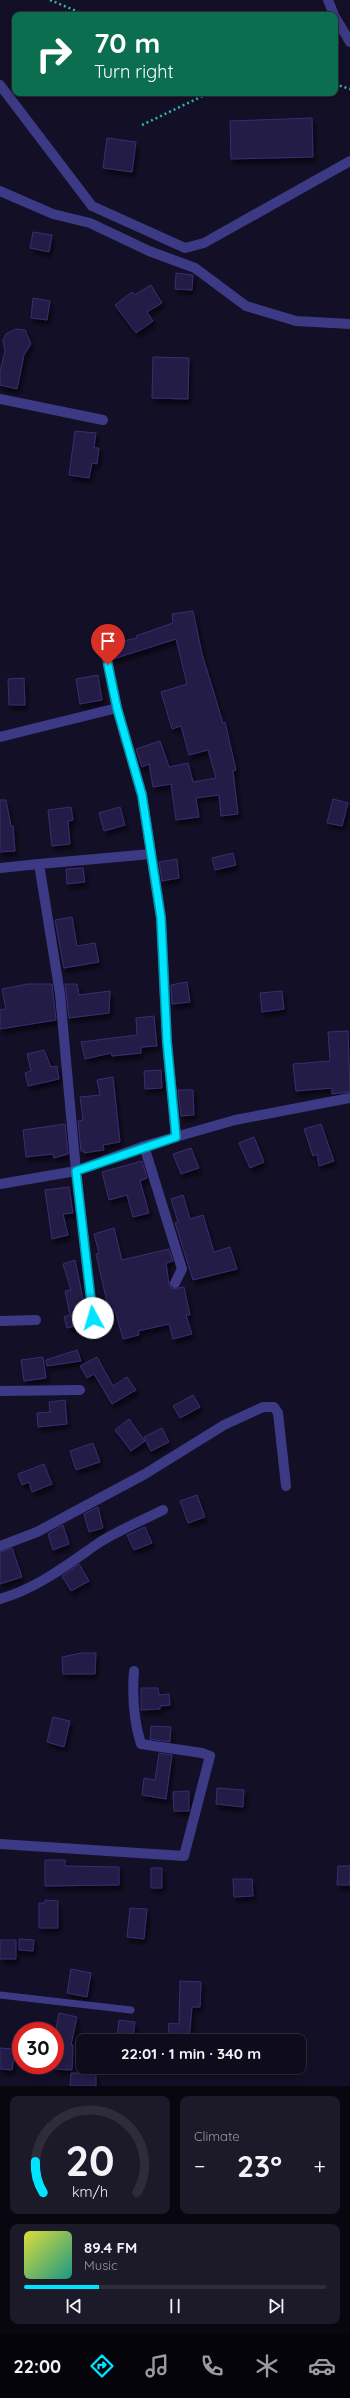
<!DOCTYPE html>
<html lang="en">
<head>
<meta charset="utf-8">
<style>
	:root { --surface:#0e0b1c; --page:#1c1929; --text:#f1f3f6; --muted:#9b9ba3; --line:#2e2b3b; --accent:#00e5ff }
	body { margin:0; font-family:Quicksand,sans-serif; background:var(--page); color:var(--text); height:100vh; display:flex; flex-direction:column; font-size:15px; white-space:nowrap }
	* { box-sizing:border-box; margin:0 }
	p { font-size:13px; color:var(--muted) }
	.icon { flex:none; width:22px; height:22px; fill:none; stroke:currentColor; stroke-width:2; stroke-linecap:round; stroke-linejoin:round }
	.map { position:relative; height:2086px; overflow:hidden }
	.sheet { display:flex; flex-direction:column; gap:10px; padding:10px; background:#08060f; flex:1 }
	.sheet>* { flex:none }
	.banner { position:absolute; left:12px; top:12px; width:326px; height:84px; border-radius:8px; box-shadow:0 2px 6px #0003,0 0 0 1px var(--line); background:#0b6e4f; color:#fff; overflow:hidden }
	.speed { position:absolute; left:12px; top:2022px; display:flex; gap:8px; font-size:20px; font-weight:700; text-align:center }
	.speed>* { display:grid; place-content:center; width:52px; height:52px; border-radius:50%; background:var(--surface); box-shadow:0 2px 6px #0003,0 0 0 1px var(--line); line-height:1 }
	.speed .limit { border:6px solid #d22; background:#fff; color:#111 }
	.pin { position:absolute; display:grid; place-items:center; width:34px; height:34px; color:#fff; margin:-41px -17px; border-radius:50% 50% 50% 0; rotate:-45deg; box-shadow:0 0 4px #0007 }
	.pin .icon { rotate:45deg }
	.me { position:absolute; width:44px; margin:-22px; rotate:354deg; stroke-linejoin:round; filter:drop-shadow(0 0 3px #0008) }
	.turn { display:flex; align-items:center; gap:14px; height:84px; padding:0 16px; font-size:18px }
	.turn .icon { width:52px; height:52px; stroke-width:2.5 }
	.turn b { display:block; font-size:28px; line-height:34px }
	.big { font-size:30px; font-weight:700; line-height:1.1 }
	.sheet .card { flex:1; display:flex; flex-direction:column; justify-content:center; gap:6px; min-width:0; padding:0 14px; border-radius:8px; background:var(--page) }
	.sheet .dial { align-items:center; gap:0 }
	.dial svg { height:104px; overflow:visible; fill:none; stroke:var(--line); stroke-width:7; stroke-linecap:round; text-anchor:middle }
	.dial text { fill:var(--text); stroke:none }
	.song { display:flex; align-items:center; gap:12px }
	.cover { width:48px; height:48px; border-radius:6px; background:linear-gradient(135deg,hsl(60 70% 55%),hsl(170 70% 35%)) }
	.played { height:4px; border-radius:2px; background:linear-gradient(90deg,var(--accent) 25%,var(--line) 25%) }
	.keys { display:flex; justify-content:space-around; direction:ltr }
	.heat { display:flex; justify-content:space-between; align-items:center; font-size:22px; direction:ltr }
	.sheet .tiles { flex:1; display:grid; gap:10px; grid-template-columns:1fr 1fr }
	.card:last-child { grid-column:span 2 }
	.trip { position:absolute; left:76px; top:2034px; width:230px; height:40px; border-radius:8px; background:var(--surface); box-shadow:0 2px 6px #0003,0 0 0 1px var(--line); font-weight:700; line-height:40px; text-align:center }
	.tab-bar { display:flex; height:64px; justify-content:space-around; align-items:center; background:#06040b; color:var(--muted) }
	.tab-bar .icon { width:28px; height:28px }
	.tab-bar .on { color:var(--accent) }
	.tab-bar b { font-size:18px; color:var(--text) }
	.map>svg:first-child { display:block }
</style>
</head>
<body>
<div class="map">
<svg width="350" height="2086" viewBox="0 0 350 2086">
	<defs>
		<filter id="shadow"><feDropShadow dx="2.5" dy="4.5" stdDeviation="2" flood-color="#0009"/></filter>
	</defs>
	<rect width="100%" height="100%" fill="#130f26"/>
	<path fill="#241b47" stroke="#3b2d73" filter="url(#shadow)" d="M312 118 313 157 231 159 230 121Z
		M107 138 136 142 132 172 103 168Z
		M33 232 52 235 49 252 30 248Z
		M176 273 193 275 192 290 175 289Z
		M151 285 162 303 147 312 153 321 136 333 115 305 132 292 134 295Z
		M33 298 50 301 47 320 31 318Z
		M16 329 25 330 31 344 24 355 17 389 0 385V372L5 351 3 340 6 334Z
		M153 357 189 358 188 399 152 398Z
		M75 431 96 433 94 448H99L97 464 92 463 89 478 69 475Z
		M193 611 202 654 223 723 225 722 236 770 233 771 238 814 221 816 219 795 196 798 199 817 176 820 171 784 153 787 149 764 142 767 136 749 160 741 169 767 188 763 193 782 216 778 208 750 189 755 181 726 172 729 161 692 187 684 176 639 113 659 109 644 137 638 136 636 173 623 172 614Z
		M98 675 102 700 80 704 76 679Z
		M24 678 25 705H9L8 679Z
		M333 799 348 803 342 826 327 823Z
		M0 800H6L11 826H13L15 851 0 852Z
		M71 807 73 820 68 821 70 844 52 846 48 810Z
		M120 807 125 825 104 831 99 813Z
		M233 853 236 865 215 870 212 858Z
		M177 859 179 878 162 881 159 862Z
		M83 868 85 882 67 884 66 869Z
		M72 917 77 946 95 943 99 962 64 968 55 920Z
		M187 982 190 1002 172 1004 171 985Z
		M27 984H52L56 1020 0 1029V1010L6 1009 2 989Z
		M65 984H77L79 995 110 991 109 1013 69 1018Z
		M282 991 284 1009 262 1012 260 993Z
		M154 1016 157 1046 141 1047V1053L112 1056 111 1053 85 1059 81 1042 137 1035 136 1018Z
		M348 1031 350 1092 332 1094V1088L296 1091 293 1064 330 1061 328 1032Z
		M44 1050 51 1067 57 1066 59 1079 28 1086 25 1073 31 1071 27 1054Z
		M161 1070 162 1088 145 1089 144 1071Z
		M113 1077 120 1142 103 1145 104 1150 84 1153V1151H81L78 1121 83 1120 80 1097 100 1095 97 1080Z
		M178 1090H193L194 1115 181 1116Z
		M65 1124 68 1154 54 1158 53 1154 26 1157 23 1130Z
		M321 1124 334 1161 319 1166 317 1154 313 1156 304 1129Z
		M254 1137 264 1162 250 1168 239 1143Z
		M191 1148 199 1168 181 1174 173 1154Z
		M142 1161 147 1178 140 1181 149 1213 133 1217 127 1195 109 1200 102 1172Z
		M69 1187 73 1213 63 1214 68 1235 52 1239 45 1190Z
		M183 1195 190 1219 203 1215 214 1252 230 1247 237 1269 193 1280 175 1223 178 1222 171 1199Z
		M114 1228 122 1260 169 1249 173 1261 166 1263 169 1284 172 1289 184 1287 190 1315H186L192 1334 173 1339 169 1324 138 1331 139 1335 123 1339 115 1310 109 1311 96 1254 99 1253 94 1234Z
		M75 1260 89 1328 77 1331 75 1326 67 1328 64 1317 70 1315 65 1291 71 1290 63 1264Z
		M77 1350 81 1361 47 1366 46 1360Z
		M43 1357 46 1378 24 1381 21 1360Z
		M97 1357 113 1386 127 1377 136 1390 112 1404 94 1374 87 1378 80 1366Z
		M193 1395 200 1407 180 1418 173 1406Z
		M65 1400 67 1424 38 1427 37 1413 50 1412 49 1402Z
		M129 1419 145 1441 131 1451 115 1430Z
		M162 1428 169 1442 151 1451 144 1437Z
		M93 1443 100 1462 76 1470 70 1451Z
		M44 1464 52 1484 32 1492 29 1482 22 1485 18 1474Z
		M197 1495 205 1517 188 1523 180 1501Z
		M98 1507 103 1528 89 1532 84 1514Z
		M63 1525 69 1544 53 1550 48 1534Z
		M145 1527 152 1543 134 1550 127 1535Z
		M12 1548 22 1577 0 1584V1552Z
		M79 1564 89 1581 71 1591 62 1576Z
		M81 1653H96L95 1674H63L62 1657Z
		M141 1688H158L159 1695 169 1694 170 1705 160 1706V1709L141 1710Z
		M53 1717 70 1721 64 1747 47 1742Z
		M151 1726 171 1727 170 1742 150 1739Z
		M159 1753 172 1755 166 1799 142 1795 144 1778 155 1780Z
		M217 1788 244 1790 243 1807 216 1804Z
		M189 1791V1811H174L173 1792Z
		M45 1860H65V1866L119 1867V1885L45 1886Z
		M338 1866H350V1885H337Z
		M151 1868H162V1888H151Z
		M233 1879H252L253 1896 234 1897Z
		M45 1900 58 1901V1928H39V1903H45Z
		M130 1908 147 1909 144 1939 127 1937Z
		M19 1939 34 1940 33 1951 19 1950Z
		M0 1940H16V1959H0Z
		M71 1969 91 1973 87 1997 67 1993Z
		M180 1981 201 1982 200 2007H192L189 2041 168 2039 169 2023 179 2024Z
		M59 2013 77 2017 71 2045H73L72 2070 55 2069V2034Z
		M119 2020 135 2022 133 2038 117 2036Z
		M0 2048 15 2049 12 2070 0 2069Z
		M71 2073 96 2074V2086H70Z"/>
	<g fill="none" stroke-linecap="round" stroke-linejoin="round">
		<path stroke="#2fb8b0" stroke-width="2.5" stroke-dasharray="2 3" stroke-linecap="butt" d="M50 0 86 15
			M335 84 350 89
			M142 125 209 93"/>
		<path stroke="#3d3a85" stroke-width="7" d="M0 1995 131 2010"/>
		<path stroke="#3d3a85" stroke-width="10" d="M328 0 334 15
			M335 17 350 42
			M0 85 92 206 185 248 204 243 350 161
			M0 191 53 214 90 223 149 251 195 268 246 306 296 321 350 324
			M0 399 103 420
			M105 650 117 708 142 795 161 918 167 1042 176 1137
			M0 737 117 708
			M39 864 151 854
			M0 868 39 864 60 994 76 1171 93 1318
			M144 1146 182 1269 175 1283
			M0 1184 76 1171 144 1146 235 1120 350 1098
			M0 1321 36 1320
			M0 1391 80 1390
			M0 1546 37 1532 72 1513 145 1474 224 1425 263 1407H274L278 1413 286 1486
			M0 1599C38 1588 68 1564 100 1542 120 1530 142 1520 163 1510
			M0 1844 184 1856 210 1756 202 1753 141 1744C133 1719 132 1697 134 1671"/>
	</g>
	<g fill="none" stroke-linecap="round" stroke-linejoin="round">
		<g stroke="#0095a6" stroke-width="10">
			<path id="route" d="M93 1318 76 1171 176 1137 167 1042 161 918 142 795 117 708 108 665"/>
		</g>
		<use href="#route" stroke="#00e5ff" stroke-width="7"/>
	</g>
</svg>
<div class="speed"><div class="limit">30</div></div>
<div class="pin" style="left:108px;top:665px;background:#d93025"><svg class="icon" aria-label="arrive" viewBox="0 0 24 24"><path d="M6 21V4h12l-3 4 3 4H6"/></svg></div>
<svg class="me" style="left:93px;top:1318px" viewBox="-20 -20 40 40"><circle r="19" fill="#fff"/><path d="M0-13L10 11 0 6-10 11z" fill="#00e5ff"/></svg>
<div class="trip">22:01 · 1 min · 340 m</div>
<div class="banner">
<div class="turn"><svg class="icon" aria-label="right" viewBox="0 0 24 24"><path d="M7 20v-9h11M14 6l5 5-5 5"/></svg><div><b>70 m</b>Turn right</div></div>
</div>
</div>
<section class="sheet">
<div class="tiles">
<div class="card dial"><svg viewBox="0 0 100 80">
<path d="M14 69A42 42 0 1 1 86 69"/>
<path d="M14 69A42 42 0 0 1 8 45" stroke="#00e5ff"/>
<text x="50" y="56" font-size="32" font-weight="700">20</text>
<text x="50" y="72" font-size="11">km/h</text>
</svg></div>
<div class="card"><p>Climate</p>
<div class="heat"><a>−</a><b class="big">23°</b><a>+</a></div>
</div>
<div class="card">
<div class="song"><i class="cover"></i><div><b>89.4 FM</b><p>Music</p></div></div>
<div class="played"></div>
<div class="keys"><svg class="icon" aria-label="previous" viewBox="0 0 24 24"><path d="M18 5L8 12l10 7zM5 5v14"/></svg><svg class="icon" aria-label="pause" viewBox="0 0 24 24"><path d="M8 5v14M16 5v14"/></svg><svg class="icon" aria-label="next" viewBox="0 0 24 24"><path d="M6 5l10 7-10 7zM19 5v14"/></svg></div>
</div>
</div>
</section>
<nav class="tab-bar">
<b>22:00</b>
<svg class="icon on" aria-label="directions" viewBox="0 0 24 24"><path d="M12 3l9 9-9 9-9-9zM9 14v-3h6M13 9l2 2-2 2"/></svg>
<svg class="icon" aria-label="music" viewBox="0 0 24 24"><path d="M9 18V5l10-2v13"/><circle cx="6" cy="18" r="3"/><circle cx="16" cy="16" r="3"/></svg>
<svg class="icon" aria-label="phone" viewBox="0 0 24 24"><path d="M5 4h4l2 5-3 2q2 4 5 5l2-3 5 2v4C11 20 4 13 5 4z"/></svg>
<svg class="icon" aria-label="climate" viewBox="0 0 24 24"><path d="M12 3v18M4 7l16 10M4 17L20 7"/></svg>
<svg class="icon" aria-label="car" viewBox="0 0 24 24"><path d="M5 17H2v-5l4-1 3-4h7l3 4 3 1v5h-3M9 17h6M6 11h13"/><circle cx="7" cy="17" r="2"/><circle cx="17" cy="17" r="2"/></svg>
</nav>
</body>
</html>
